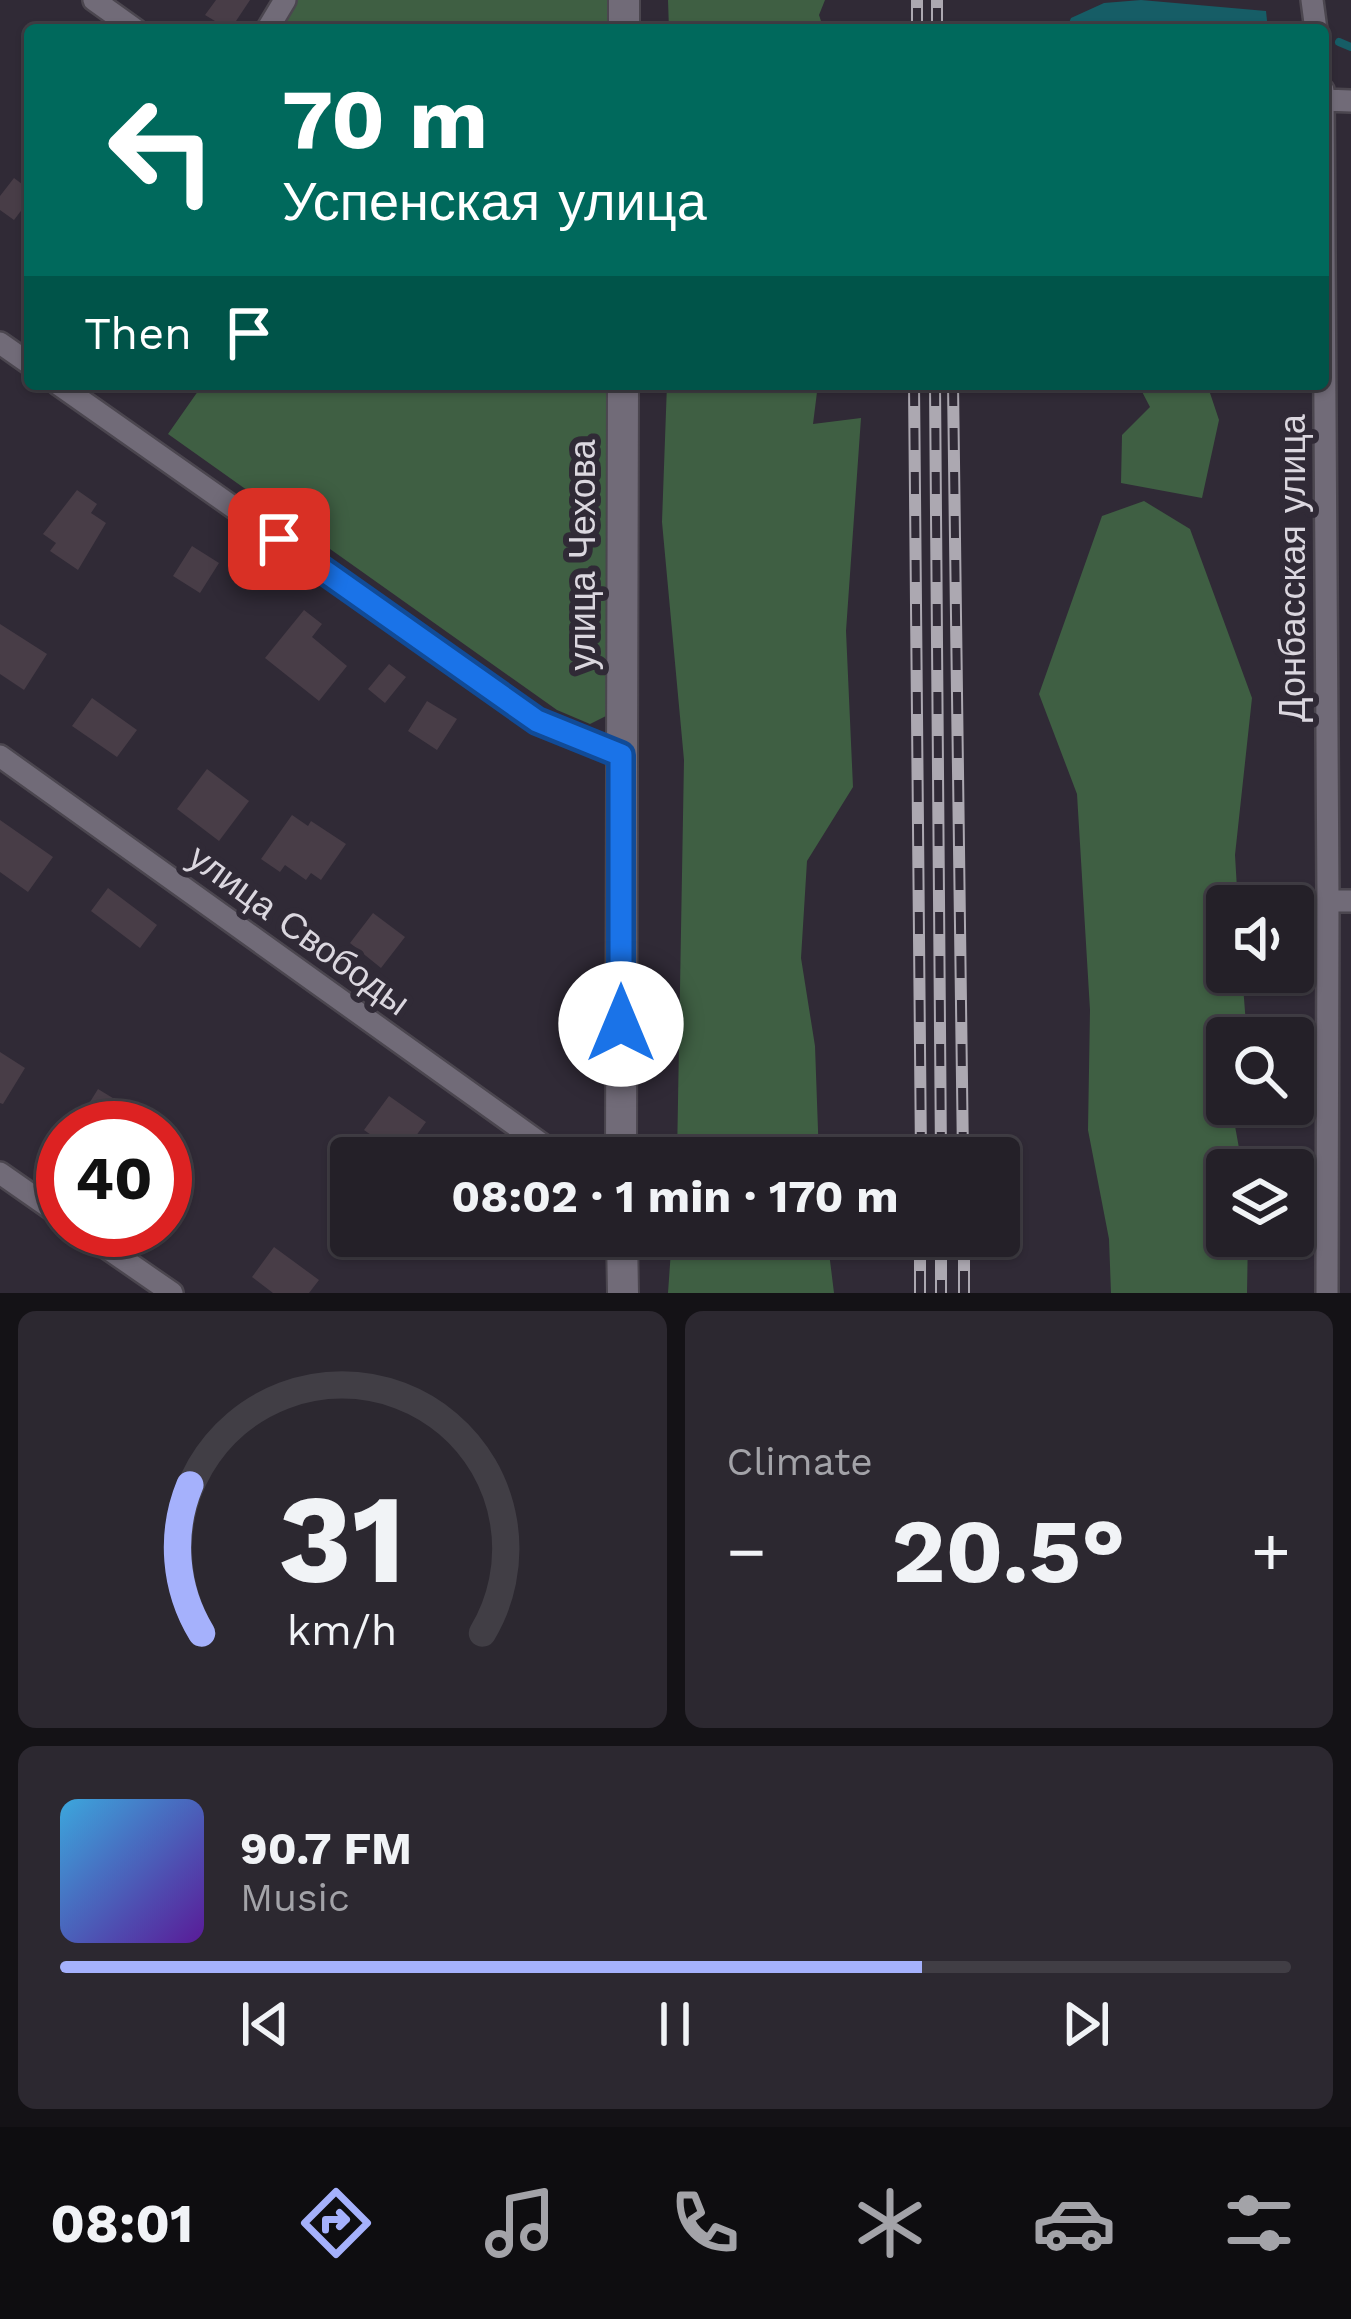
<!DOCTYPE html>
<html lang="en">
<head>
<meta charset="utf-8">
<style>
	:root { --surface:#242028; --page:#2c2830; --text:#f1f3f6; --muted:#a3a3a8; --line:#413e45; --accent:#a5b1fc }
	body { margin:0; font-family:"Work Sans",sans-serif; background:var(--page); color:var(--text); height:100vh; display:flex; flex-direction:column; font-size:45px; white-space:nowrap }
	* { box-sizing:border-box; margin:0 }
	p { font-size:39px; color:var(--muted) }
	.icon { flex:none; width:66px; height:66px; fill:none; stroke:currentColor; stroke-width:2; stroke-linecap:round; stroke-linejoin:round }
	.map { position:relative; height:1293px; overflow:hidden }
	.panel { display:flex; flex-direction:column; gap:18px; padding:18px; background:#141216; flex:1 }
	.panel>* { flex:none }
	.hud { position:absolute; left:24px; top:24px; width:1305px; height:366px; border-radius:12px; box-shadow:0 3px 9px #0004,0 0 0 3px var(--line); background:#00695c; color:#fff; overflow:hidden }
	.controls { position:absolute; left:1206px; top:885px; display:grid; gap:24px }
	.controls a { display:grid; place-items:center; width:108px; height:108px; border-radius:12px; background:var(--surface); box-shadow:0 3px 9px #0004,0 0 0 3px var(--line); font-size:60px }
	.speed { position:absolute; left:36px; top:1101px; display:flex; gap:24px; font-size:60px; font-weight:700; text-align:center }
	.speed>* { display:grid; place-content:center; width:156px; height:156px; border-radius:50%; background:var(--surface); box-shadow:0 3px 9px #0004,0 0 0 3px var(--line); line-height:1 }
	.speed .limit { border:18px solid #d22; background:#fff; color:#111 }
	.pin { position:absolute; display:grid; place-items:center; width:102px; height:102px; color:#fff; margin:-51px; border-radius:24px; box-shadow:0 6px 18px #0006 }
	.me { position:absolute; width:132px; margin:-66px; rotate:0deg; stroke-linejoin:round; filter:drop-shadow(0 0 9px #0008) }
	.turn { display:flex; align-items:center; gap:42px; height:252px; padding:0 60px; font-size:54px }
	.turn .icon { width:156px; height:156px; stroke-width:2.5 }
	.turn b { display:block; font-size:84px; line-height:102px }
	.then { display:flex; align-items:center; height:114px; padding:0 60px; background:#0003; gap:24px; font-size:45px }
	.big { font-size:90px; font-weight:700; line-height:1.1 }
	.panel .card { flex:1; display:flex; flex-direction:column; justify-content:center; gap:18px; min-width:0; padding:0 42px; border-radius:18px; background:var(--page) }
	.panel .dial { align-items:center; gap:0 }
	.dial svg { height:312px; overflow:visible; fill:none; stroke:var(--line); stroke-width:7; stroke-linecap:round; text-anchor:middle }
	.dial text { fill:var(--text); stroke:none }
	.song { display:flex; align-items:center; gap:36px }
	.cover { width:144px; height:144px; border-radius:18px; background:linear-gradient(135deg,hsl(200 70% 55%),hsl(270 70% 35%)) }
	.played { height:12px; border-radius:6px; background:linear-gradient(90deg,var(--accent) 70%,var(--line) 70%) }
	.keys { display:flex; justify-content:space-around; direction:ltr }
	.heat { display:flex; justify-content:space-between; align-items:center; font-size:66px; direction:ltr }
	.panel .tiles { flex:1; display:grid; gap:18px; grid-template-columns:1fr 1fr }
	.card:last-child { grid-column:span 2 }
	.trip { position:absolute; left:330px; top:1137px; width:690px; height:120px; border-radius:12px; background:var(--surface); box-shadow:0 3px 9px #0004,0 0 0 3px var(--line); font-weight:700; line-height:120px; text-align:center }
	.dock { display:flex; height:192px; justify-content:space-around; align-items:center; background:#0e0d10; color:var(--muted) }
	.dock .icon { width:84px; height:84px }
	.dock .selected { color:var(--accent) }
	.dock b { font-size:54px; color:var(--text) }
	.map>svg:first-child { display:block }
</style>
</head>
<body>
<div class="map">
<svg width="1351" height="1293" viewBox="0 0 1351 1293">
	<rect width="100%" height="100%" fill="#302a36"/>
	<path fill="#3f5f43" d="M297 0H614V30H279Z
		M668 0H825L819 15 824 30H669Z
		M203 384H614L608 715 590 724 557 710 168 434Z
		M667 384H818L813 424 861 418 846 631 853 787 807 861 801 958 815 1046 819 1158H677L684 760 662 522Z
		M1138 384H1207L1219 420 1202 498 1121 483 1122 435 1150 407Z
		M1144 501 1190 529 1252 698 1235 855 1238 906H1227V972H1242L1247 1038H1227V1104H1231L1243 1170H1227V1236H1248L1247 1293H1111L1109 1239 1088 1130 1090 1010 1077 794 1039 694 1102 516Z
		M672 1236H827L834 1293H668Z"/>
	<path fill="#165d66" d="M1141 0 1266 11 1268 30H1066L1071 18 1104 3Z"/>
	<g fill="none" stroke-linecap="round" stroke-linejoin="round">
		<path stroke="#165d66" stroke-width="8" d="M1339 42 1351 47"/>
	</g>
	<path fill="#483d47" d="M216 0H250L230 30 205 15Z
		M14 178 30 190V199L14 220 0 210V196Z
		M77 490 97 504 91 513 106 523 78 570 50 551 56 543 43 534Z
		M192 546 219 563 200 593 173 576Z
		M304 610 322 624 312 637 347 666 319 701 265 658Z
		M0 624 47 654 24 690 0 674Z
		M389 664 406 677 385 703 368 689Z
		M92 698 137 730 117 757 72 726Z
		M427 701 457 719 437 750 408 731Z
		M207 769 249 801 219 841 177 809Z
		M292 815 308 826 311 821 346 844 321 880 311 873 306 880 285 865 280 872 261 859Z
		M0 820 53 857 28 892 0 872Z
		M108 888 157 925 140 948 91 911Z
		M373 913 405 937 381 968 350 943Z
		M0 1052 25 1068 3 1104 0 1103Z
		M98 1089 144 1117 137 1128H74Z
		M389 1096 426 1122 400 1158H366L361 1154 374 1137 364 1130Z
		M274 1247 319 1280 309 1293H273L252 1277Z"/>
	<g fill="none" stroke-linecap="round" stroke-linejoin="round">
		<g stroke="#4b464f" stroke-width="26">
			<path id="street" d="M94 0 136 30
				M1312 0 1316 30
				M267 30 285 0
				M1323 90 1328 901H1351
				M1324 100 1351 101
				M0 343 30 364
				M58 384 537 721 621 755
				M0 756 561 1158
				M0 1173 63 1217
				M81 1230 172 1293
				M1327 1293 1328 901"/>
		</g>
		<g stroke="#4b464f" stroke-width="34">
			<path id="secondary" d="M624 30V0
				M621 1158 623 384
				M622 1236 623 1293"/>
		</g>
		<use href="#street" stroke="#716b78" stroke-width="21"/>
		<use href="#secondary" stroke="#716b78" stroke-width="30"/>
		<g stroke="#aca8b1" stroke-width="12">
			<path id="rail" d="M917 30V0
				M937 30V0
				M914 384 921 1158
				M935 384 941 1158
				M953 384 963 1158
				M941 1236V1293
				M920 1293V1236
				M964 1293V1236"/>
		</g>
		<use href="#rail" stroke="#302a36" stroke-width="8" stroke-dasharray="22" stroke-linecap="butt"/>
	</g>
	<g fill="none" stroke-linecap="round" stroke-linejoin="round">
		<g stroke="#114b97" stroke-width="30">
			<path id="route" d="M279 539 537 721 621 755V1024"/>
		</g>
		<use href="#route" stroke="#1a73e8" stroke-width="21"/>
	</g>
	<g text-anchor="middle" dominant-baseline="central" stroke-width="12" stroke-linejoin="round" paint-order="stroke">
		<g font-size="36" fill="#dbd7df" stroke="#302a36">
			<text transform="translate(583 555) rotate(-90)">улица Чехова</text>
			<text transform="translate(1293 568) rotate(-90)">Донбасская улица</text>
			<text transform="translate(299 930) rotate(36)">улица Свободы</text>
		</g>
	</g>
</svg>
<div class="controls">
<a><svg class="icon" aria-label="sound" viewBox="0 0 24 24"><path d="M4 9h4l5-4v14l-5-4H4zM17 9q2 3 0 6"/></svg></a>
<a><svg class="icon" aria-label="search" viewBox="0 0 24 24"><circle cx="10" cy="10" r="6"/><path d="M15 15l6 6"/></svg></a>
<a><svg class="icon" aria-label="layers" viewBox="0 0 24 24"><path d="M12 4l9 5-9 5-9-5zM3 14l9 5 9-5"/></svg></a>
</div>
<div class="speed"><div class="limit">40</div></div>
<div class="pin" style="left:279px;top:539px;background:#d93025"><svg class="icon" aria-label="arrive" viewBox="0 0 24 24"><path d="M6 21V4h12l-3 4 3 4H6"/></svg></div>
<svg class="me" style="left:621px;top:1024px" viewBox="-20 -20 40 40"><circle r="19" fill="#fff"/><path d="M0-13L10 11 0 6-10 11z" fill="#1a73e8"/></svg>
<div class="trip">08:02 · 1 min · 170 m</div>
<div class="hud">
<div class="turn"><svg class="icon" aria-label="left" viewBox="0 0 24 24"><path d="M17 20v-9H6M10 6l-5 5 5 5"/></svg><div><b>70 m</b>Успенская улица</div></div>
<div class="then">Then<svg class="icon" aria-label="arrive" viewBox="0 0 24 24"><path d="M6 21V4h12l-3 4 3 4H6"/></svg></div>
</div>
</div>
<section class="panel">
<div class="tiles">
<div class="card dial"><svg viewBox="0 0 100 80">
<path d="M14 69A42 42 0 1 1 86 69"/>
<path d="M14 69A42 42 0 0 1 11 31" stroke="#a5b1fc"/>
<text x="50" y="56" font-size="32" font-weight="700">31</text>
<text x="50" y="72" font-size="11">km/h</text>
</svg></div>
<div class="card"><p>Climate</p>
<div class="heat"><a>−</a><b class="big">20.5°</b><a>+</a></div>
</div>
<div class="card">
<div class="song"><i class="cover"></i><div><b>90.7 FM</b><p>Music</p></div></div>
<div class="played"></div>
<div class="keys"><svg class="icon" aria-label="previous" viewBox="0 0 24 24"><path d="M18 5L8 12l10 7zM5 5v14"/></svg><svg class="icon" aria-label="pause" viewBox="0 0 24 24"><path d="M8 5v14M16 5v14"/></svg><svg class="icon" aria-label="next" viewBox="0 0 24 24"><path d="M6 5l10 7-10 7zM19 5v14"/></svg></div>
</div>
</div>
</section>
<nav class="dock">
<b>08:01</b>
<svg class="icon selected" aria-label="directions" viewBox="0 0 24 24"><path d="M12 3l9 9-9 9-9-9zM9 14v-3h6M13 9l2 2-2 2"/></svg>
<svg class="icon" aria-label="music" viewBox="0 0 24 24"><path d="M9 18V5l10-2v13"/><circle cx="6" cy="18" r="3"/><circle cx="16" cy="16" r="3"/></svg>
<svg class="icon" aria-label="phone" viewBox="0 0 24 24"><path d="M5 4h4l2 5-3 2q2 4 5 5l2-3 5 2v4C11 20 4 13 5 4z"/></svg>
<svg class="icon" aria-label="climate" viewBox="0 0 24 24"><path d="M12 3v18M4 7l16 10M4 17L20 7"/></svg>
<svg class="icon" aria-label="car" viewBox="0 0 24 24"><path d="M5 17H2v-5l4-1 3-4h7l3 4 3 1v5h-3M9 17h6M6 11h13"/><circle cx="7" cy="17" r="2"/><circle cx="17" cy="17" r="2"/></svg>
<svg class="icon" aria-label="filters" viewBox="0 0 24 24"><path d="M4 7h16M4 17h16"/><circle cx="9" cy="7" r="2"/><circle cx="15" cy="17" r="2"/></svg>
</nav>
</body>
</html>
